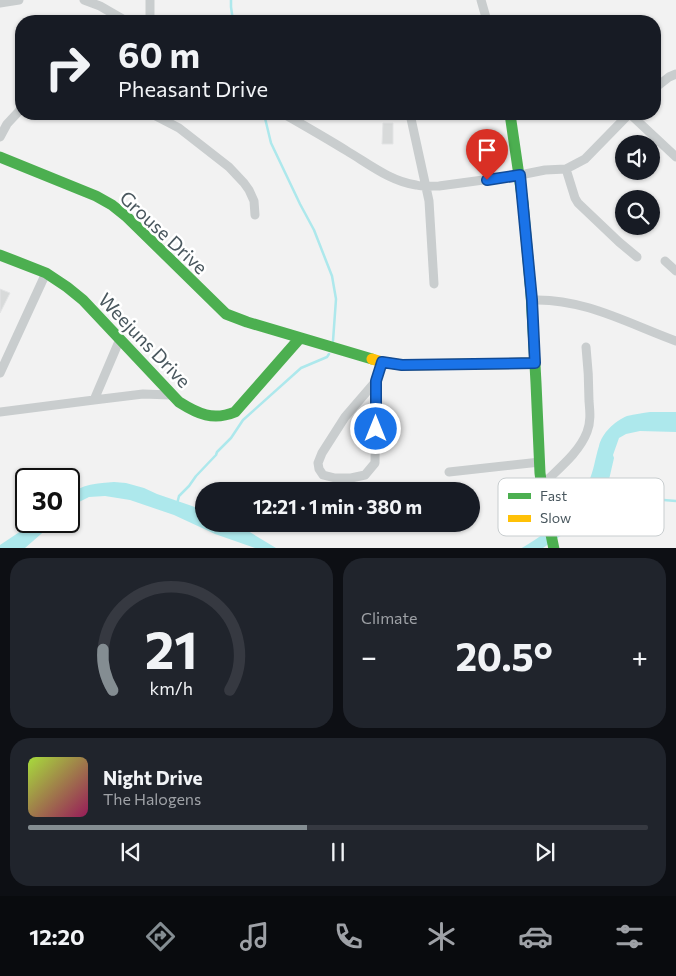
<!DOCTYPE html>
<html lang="en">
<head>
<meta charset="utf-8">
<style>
	:root { --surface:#171b24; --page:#20242c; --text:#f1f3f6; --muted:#9ea1a6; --line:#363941; --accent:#848d92 }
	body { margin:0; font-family:Commissioner,sans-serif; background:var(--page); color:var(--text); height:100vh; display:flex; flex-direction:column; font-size:19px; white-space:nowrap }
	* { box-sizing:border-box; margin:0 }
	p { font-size:16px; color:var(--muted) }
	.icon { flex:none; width:28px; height:28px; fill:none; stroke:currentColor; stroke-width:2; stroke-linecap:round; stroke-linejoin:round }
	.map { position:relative; height:548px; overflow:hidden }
	.drawer { display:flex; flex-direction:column; gap:10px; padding:10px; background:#0d0f14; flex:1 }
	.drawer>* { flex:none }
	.banner { position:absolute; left:15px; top:15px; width:646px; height:105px; border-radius:20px; box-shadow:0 1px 4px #0004; background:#171b24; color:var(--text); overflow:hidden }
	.fabs { position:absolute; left:615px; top:135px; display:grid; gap:10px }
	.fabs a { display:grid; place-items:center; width:45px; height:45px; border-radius:50%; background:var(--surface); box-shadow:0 1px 4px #0004; font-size:25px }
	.speed { position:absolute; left:15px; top:468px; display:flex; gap:10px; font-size:25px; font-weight:700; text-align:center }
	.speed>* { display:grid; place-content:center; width:65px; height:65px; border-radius:50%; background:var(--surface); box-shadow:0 1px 4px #0004; line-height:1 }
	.speed .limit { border:2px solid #111; border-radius:8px; background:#fff; color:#111 }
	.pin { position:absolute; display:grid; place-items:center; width:42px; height:42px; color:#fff; margin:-51px -21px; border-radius:50% 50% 50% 0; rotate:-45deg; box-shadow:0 0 5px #0007 }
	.pin .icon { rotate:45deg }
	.me { position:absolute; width:55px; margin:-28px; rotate:0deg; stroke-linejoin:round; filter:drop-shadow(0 0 4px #0008) }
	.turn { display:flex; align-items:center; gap:18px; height:105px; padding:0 20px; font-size:22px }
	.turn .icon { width:65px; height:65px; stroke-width:2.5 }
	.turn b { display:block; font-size:35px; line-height:42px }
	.big { font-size:38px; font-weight:700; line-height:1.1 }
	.drawer .card { flex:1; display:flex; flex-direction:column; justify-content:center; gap:8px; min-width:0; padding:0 18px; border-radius:20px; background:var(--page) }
	.drawer .dial { align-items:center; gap:0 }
	.dial svg { height:130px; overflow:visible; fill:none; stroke:var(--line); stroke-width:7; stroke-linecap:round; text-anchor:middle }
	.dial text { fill:var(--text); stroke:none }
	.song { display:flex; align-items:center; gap:15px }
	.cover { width:60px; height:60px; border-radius:8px; background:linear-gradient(135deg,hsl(80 70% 55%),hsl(330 70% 35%)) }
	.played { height:5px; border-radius:2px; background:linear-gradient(90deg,var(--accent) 45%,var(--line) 45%) }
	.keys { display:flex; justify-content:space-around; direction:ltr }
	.heat { display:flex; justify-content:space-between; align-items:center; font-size:28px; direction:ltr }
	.drawer .tiles { flex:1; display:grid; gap:10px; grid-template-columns:1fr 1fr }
	.card:last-child { grid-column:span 2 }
	.trip { position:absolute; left:195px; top:482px; width:285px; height:50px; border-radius:25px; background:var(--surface); box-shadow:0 1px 4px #0004; font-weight:700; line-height:50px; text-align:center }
	.tab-bar { display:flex; height:80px; justify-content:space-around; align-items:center; background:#090b0e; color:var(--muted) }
	.tab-bar .icon { width:35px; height:35px }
	.tab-bar .active { color:var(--accent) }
	.tab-bar b { font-size:22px; color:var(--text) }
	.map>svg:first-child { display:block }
</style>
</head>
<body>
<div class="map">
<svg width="676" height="549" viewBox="0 0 676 549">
	<rect width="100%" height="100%" fill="#f2f2f2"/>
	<path fill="#ade8ec" d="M650 412H676V432L640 431 626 434 619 438 613 455 614 458 608 484 595 507 585 519 543 548 520 549C547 534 574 511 588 483 594 471 595 458 599 446 602 433 615 421 627 416 635 414 643 413 650 412Z
		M114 482 126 483 144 488 157 494 192 506 204 511V524H229L248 531 276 548H255L215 534 174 515 130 500 105 496 89 497 75 504 69 509V495C82 484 98 483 114 482Z
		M36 521H56L25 548H0V545Z"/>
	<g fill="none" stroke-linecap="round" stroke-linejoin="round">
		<path stroke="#ade8ec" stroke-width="2.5" d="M231 0V7L233 21
			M264 114 271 143 300 204 314 230 332 276 336 299 333 341
			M599 494 601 496 617 498 627 497 676 501
			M177 504 179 496 189 486 196 476 216 455 217 452 231 438 243 420 301 368 327 357 329 354"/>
	</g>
	<path fill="#d8dada" stroke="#e3e4e5" d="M383 123H393V144H382Z
		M0 289 10 293 0 313Z"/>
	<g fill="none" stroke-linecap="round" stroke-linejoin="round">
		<path stroke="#c9cdce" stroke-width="9" d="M84 0 100 6 126 21
			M481 0 487 21
			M0 3 19 0
			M150 21V0
			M655 88 669 77 676 74
			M152 114 179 128 229 167 244 183 249 190 254 201 255 215
			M284 114C305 126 326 138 347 151 369 164 390 181 416 185 423 187 431 186 439 186L520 175 545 170 566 169 585 159 629 114
			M410 114 429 201 434 284
			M630 114 676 157
			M0 137 7 124 21 109
			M566 169 575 198 578 203 619 242 637 257
			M665 261 676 271
			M532 300C584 298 629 324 676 341
			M0 373 46 273
			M376 381 345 417 322 453 318 463 319 469 323 475 335 478H351L365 475 375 463 376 381 382 362
			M94 400 143 394 171 395
			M0 412 94 400 120 339
			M449 472 540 462
			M542 485C558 469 579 453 587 432 591 422 590 412 589 401 589 383 588 365 586 347"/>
		<path stroke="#4caf50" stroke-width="11" d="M510 114 523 203 531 293 536 383 540 473 543 496 554 549
			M0 157 96 196 112 205 127 217 226 314 247 322 372 359
			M0 255 46 273 67 287 83 300 179 402C198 414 213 421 235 412L300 338"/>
		<path stroke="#ffc107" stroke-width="11" d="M372 359 382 362 402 365 535 363"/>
	</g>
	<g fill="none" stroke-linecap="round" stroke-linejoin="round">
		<g stroke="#114b97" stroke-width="12">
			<path id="route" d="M376 429V381L382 362 402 365 535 363 532 300 520 175 487 180"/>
		</g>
		<use href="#route" stroke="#1a73e8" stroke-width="9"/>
	</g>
	<g text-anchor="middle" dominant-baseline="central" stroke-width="5" stroke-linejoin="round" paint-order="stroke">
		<g font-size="19" fill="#49575e" stroke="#fff">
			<text transform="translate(164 232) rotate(43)">Grouse Drive</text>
			<text transform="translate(145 340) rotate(46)">Weejuns Drive</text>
		</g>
	</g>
	<rect x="498" y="478" width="166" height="58" rx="8" fill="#fff" stroke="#c8cdcf" stroke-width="1"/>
	<rect x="508" y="493" width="23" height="6" fill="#4caf50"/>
	<rect x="508" y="515" width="23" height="7" fill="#ffc107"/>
	<g font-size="14" fill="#49575e">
		<text x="540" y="501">Fast</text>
		<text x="540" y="523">Slow</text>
	</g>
</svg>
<div class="fabs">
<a><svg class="icon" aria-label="sound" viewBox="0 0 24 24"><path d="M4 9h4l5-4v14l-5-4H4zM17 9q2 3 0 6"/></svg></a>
<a><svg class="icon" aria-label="search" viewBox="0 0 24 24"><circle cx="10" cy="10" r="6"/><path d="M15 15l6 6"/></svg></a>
</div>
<div class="speed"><div class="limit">30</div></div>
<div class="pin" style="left:487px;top:180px;background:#d93025"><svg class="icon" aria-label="arrive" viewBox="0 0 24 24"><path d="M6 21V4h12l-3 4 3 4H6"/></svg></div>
<svg class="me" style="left:376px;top:429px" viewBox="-20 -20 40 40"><circle r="17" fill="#1a73e8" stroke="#fff" stroke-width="3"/><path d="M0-11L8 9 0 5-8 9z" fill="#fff"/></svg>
<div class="trip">12:21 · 1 min · 380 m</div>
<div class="banner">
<div class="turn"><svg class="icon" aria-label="right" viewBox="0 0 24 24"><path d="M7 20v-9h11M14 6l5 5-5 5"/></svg><div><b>60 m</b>Pheasant Drive</div></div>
</div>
</div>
<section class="drawer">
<div class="tiles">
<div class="card dial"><svg viewBox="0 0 100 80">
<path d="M14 69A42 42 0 1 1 86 69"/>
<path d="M14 69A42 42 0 0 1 8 44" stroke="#848d92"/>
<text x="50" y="56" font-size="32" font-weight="700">21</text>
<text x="50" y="72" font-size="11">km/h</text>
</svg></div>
<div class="card"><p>Climate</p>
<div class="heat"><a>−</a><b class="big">20.5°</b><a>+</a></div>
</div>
<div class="card">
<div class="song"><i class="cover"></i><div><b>Night Drive</b><p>The Halogens</p></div></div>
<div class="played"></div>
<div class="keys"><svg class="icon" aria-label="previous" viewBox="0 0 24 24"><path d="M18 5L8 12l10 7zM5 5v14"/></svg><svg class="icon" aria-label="pause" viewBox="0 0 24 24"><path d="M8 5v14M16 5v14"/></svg><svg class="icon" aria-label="next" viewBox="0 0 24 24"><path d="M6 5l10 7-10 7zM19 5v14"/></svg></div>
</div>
</div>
</section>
<nav class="tab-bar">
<b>12:20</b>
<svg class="icon active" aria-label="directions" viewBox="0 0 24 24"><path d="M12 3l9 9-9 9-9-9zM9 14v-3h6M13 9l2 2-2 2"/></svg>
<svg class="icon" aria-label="music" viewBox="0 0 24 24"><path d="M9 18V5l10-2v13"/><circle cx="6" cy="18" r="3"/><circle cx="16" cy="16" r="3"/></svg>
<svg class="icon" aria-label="phone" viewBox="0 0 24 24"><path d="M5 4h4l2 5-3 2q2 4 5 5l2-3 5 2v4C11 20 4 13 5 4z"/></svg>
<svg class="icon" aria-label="climate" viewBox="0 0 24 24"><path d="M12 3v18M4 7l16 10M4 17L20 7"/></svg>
<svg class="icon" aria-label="car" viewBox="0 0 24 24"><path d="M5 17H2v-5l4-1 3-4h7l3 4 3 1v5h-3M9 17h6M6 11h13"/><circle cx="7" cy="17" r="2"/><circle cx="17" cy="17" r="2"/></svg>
<svg class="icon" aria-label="filters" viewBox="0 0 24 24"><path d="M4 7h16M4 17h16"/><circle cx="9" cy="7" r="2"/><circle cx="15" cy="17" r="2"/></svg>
</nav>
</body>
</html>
